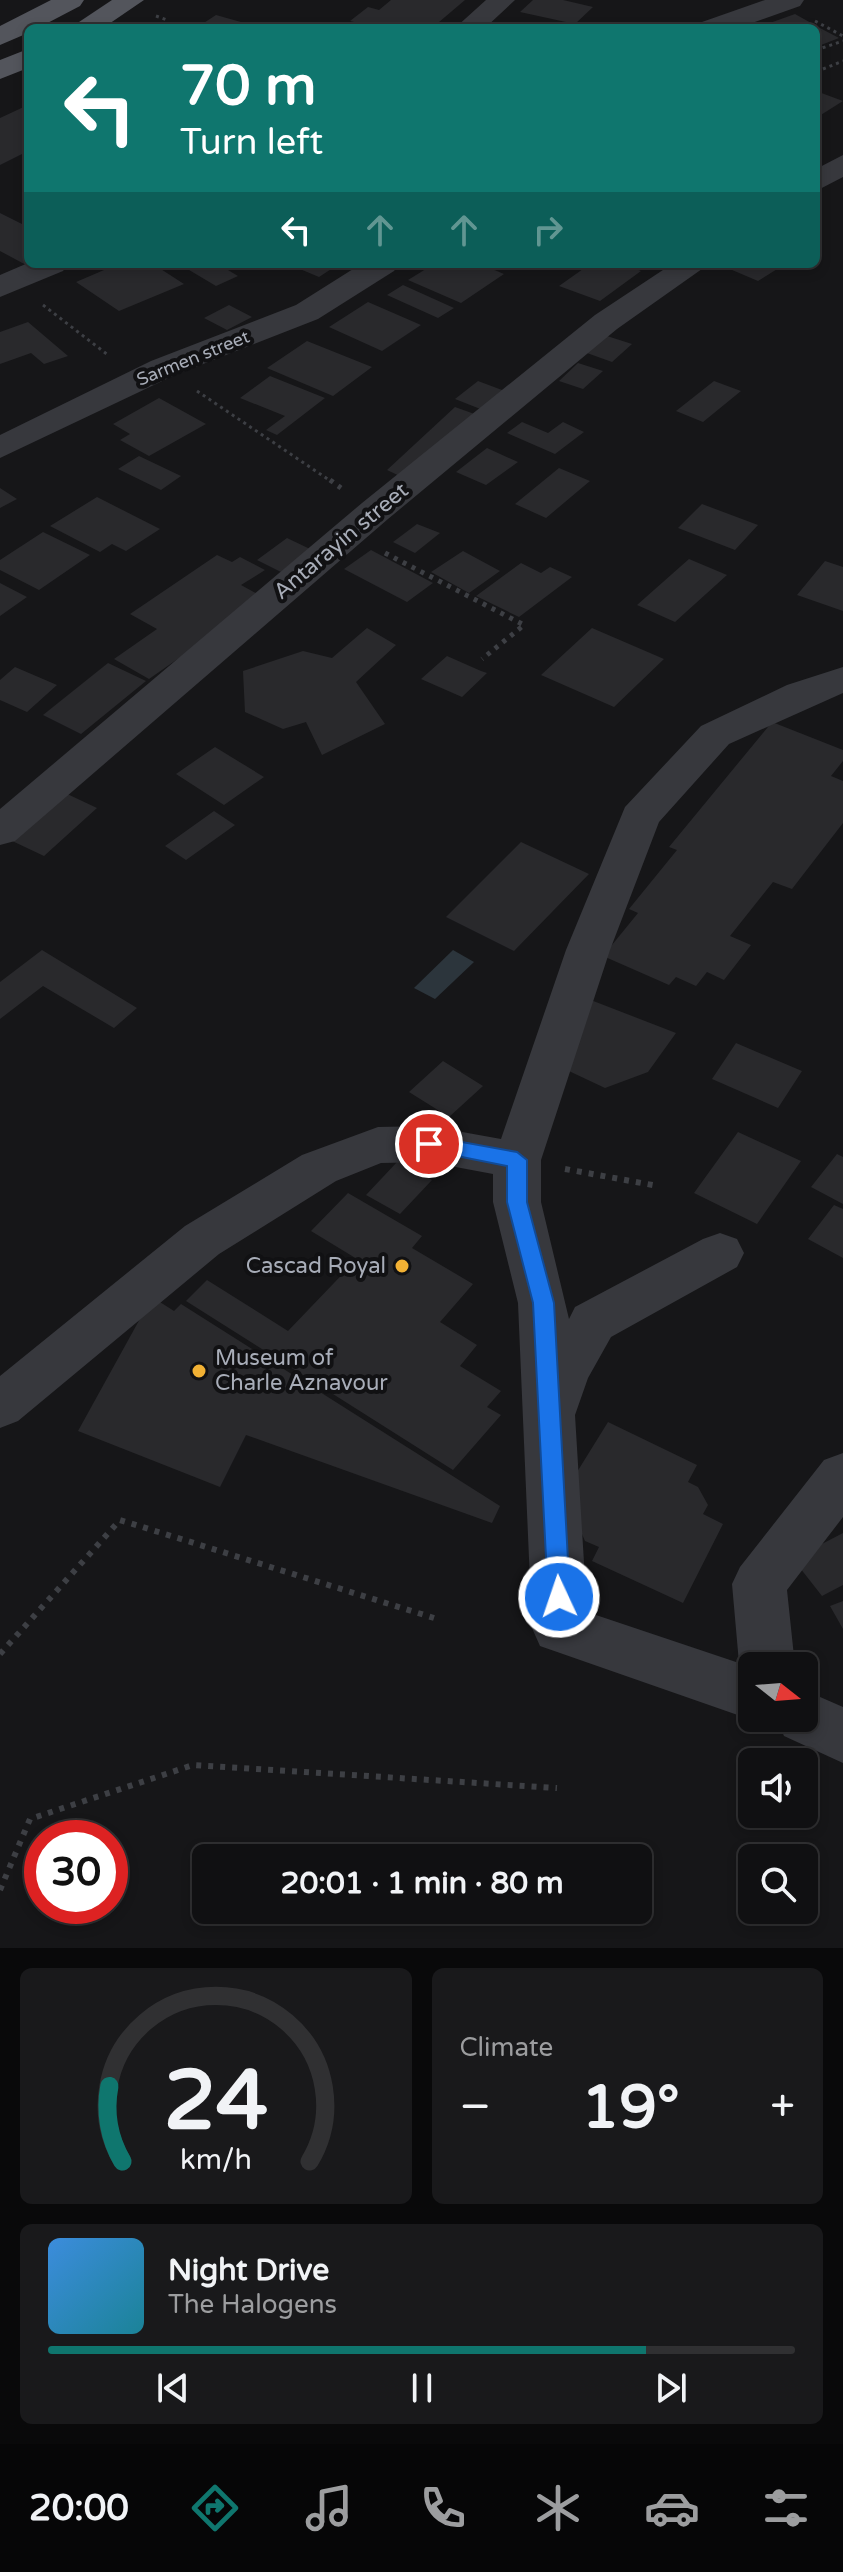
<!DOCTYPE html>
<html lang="en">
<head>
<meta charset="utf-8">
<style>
	:root { --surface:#101012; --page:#19191b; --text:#f1f3f6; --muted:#9c9d9f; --line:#303032; --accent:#0f766e }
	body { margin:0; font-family:"Varela Round",sans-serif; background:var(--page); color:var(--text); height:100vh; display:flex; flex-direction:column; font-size:30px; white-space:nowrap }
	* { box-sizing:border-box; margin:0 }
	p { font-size:26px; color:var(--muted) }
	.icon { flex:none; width:44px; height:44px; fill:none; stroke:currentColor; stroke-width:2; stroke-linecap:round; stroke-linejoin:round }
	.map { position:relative; height:1948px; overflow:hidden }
	.sheet { display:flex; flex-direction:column; gap:20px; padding:20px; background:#09090a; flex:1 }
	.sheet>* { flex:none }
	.banner { position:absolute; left:24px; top:24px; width:796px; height:244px; border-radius:12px; box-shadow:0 4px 12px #0003,0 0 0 2px var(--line); background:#0f766e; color:#fff; overflow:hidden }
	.needle { width:52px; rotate:107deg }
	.tools { position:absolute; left:738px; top:1652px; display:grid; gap:16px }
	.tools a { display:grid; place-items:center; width:80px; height:80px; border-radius:12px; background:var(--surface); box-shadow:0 4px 12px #0003,0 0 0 2px var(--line); font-size:40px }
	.speed { position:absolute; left:24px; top:1820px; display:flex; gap:16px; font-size:40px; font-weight:700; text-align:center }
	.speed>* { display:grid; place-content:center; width:104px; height:104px; border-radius:50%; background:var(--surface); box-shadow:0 4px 12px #0003,0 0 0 2px var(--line); line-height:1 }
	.speed .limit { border:12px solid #d22; background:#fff; color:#111 }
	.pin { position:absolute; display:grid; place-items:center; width:68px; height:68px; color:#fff; margin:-34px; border:4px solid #fff; border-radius:50%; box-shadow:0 2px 8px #0007 }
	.me { position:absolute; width:88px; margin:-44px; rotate:357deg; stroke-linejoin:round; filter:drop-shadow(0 0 6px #0008) }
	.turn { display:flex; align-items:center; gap:28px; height:168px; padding:0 24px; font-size:36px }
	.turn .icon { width:104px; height:104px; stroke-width:2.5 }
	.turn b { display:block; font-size:56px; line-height:68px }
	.lanes { display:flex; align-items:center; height:76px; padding:0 24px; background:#0003; justify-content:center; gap:40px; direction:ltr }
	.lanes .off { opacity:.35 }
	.big { font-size:60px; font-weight:800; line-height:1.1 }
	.sheet .tile { flex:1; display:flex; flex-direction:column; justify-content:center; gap:12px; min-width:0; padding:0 28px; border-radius:12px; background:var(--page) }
	.sheet .dial { align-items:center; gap:0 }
	.dial svg { height:208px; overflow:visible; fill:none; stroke:var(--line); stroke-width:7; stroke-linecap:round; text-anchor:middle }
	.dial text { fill:var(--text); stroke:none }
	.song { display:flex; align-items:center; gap:24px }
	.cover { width:96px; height:96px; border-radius:12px; background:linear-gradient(135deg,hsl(210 70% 55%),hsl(190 70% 35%)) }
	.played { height:8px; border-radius:4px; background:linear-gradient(90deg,var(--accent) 80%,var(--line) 80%) }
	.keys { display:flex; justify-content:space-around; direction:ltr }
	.heat { display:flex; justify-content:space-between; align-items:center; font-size:44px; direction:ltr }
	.sheet .tiles { flex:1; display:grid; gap:20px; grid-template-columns:1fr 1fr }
	.tile:last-child { grid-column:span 2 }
	.trip { position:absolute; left:192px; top:1844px; width:460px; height:80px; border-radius:12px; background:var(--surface); box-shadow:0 4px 12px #0003,0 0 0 2px var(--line); font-weight:800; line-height:80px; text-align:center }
	.tab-bar { display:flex; height:128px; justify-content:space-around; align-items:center; background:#060607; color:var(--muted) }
	.tab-bar .icon { width:56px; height:56px }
	.tab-bar .current { color:var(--accent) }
	.tab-bar b { font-size:36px; color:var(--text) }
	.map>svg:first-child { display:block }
</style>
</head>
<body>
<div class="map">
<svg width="843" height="1948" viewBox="0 0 843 1948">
	<rect width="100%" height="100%" fill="#161618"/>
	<path fill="#2c353c" d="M453 950 474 962 435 999 414 988Z"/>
	<path fill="#29292c" d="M391 0H465L432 28H379L350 21 368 7 379 10Z
		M533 0H563L593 7 575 24 520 12Z
		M795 14 820 28 839 38 816 47V28H774L767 24Z
		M216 15 259 27V28H196Z
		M816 91 843 101 816 118Z
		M28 105V151L0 165V118Z
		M0 213 28 227V266L0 251Z
		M118 264H153L184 284 119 311 76 282Z
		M179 264H218L238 276 216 286Z
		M288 264H339L319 277Z
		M434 264H480L504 274 461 303 408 280Z
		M590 264H624L641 271 600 301 559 286Z
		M718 264H779L782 266 758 281Z
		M403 285 454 308 438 318 387 295Z
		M368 302 421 325 382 351 329 327Z
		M229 305 252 317 227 330 204 318Z
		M28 322 68 356 44 364 31 353 0 364V332Z
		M607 336 632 344 612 362 587 353Z
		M307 341 372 367 333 396 267 368Z
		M578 363 603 371 583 389 559 381Z
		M270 376 325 398 277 435 266 430 285 416 240 398Z
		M478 381 510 393 488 412 455 399Z
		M714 381 741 391 703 422 676 411Z
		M159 398 206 424 149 456 120 440 130 434 113 424Z
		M455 407 480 416 406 479 387 470Z
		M522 422 548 433 563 422 584 432 555 454 507 433Z
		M487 448 518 462 486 485 456 472Z
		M139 456 181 476 161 490 118 469Z
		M559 468 590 481 546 518 515 504Z
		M0 488 17 499 0 508Z
		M97 497 160 529 126 551 112 544 100 552 50 526Z
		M702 504 758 525 735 550 678 528Z
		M417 524 440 533 415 553 393 542Z
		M43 532 90 555 39 590 0 570V560Z
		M287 538 310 549 281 572 257 560Z
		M371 550 433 583 407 602 344 569Z
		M463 551 500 571 469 593 431 572Z
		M217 555 232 562 240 557 265 570 241 585 265 598 149 679 114 659 157 629 130 614Z
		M689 559 727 575 675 622 637 605Z
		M825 561 843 567V611L797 595Z
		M521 563 541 573 550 567 572 577 519 617 476 596Z
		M0 583 27 597 0 616Z
		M367 628 396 645 356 682 385 724 322 755 306 722 283 729 245 712 243 671 303 651 332 658Z
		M592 628 664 659 614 707 541 675Z
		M447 656 481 671 487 673 462 697 421 679Z
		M108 663 146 681 81 734 43 715Z
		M15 667 57 685 27 712 0 700V680Z
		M772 722 843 750V761L831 776 843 781V823L792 889 773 882 730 936 751 945 724 980 707 972 696 986 676 977 669 985 603 956 638 913 629 909 677 850 669 847Z
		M215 747 264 777 224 805 176 774Z
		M63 792 97 808 44 856 8 839Z
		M214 811 235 825 186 860 165 846Z
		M521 842 589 874 514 951 446 917Z
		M42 950 137 1008 114 1028 43 986 0 1019V982Z
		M583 997 676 1033 648 1072 605 1088 554 1064Z
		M736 1043 802 1071 778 1108 712 1079Z
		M443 1061 483 1086 449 1117 409 1092Z
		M738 1132 801 1161 757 1224 694 1193Z
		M837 1154 843 1157V1204L811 1187Z
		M398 1161 432 1180 400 1214 366 1195Z
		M348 1193 422 1236 412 1248 473 1284 440 1322 477 1345 460 1366 501 1391 487 1407 501 1415 453 1470 186 1301 207 1280 288 1331 357 1259 311 1231Z
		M834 1205 843 1209V1258L808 1239Z
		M152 1297 174 1311 181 1304 500 1506 492 1523 246 1435 220 1487 78 1431Z
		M608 1422 697 1465 688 1482 698 1487 708 1505 703 1514 723 1524 683 1603 592 1561 599 1547 585 1541 564 1493Z
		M843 1533V1585L822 1596 793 1559Z
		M843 1601V1629L830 1606Z"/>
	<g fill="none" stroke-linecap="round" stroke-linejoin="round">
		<path stroke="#3d3f44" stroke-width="3" stroke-dasharray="3 4" stroke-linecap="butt" d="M156 16 167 20
			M815 21 843 36
			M816 50 843 41
			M823 69 843 61
			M43 305 108 355
			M197 391 332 482"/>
		<path stroke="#3d3f44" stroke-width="5" stroke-dasharray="4 6" stroke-linecap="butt" d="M330 480 341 488
			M385 553 524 625 482 659"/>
		<path stroke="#3d3f44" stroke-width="6" stroke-dasharray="5 7" stroke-linecap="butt" d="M565 1169 658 1186
			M0 1654 120 1520 434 1618
			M0 1890 30 1819 193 1765 557 1788"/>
		<path fill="#37383d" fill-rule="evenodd" d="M486 0H515L485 28H455Z
			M765 0H804L800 6 738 28H698L702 22Z
			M843 155V177L816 191V169Z
			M28 263 68 264 63 271 0 297V275Z
			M361 264H399L394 271 318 319 175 375 0 458V435L151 361 296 305Z
			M672 264H709L617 329 388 519 15 841 0 845V809L362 503 595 315Z
			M843 667V693L729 744 659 822 610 950 541 1160V1202L569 1319 575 1307 703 1239 720 1233 737 1239 744 1253 737 1267 611 1337 588 1378 575 1415 587 1612 739 1663 732 1584 740 1567 824 1460 843 1453V1517L787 1590 795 1666H752V1718H758L752 1720 540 1646 532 1628 518 1303 493 1202V1174L429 1162 381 1163 336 1181 219 1254 18 1421 0 1428V1376L185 1226 302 1155 378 1127 429 1126 501 1139 566 950 625 807 701 726 787 685Z
			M804 1690 843 1707V1763L784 1736 776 1718H804Z"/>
		<path fill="#53555c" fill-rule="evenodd" d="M51 0H84L80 6 38 28H28V33L0 45V26Z
			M112 0H144L103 28H70Z
			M28 49V68L0 79V60Z"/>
	</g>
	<path fill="#1a73e8" stroke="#114b97" stroke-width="2" d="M429 1136 517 1152 527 1160V1202L554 1303 570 1597 567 1604 559 1607 551 1604 548 1597 533 1303 507 1202V1166L422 1149 419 1144Z"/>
	<g fill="#f2b134" stroke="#111113" stroke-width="3">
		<circle cx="402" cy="1266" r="8"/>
		<circle cx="199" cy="1371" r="8"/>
	</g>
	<g text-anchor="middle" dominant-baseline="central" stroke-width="8" stroke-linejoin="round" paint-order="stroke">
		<g font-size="18" fill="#a8adb8" stroke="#111113">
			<text transform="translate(193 358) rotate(-22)">Sarmen street</text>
		</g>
		<g font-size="22" fill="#a8adb8" stroke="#111113">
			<text transform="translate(341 541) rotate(-40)">Antarayin street</text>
		</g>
		<g font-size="22" fill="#a8adb8" stroke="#111113" text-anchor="end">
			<text x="386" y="1266">Cascad Royal</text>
			<text x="215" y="1358" text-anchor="start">Museum of<tspan x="215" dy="25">Charle Aznavour</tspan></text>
		</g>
	</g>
</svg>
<div class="tools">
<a><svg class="needle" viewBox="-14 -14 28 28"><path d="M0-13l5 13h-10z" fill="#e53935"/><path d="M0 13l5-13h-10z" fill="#9c9d9f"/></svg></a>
<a><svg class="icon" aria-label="sound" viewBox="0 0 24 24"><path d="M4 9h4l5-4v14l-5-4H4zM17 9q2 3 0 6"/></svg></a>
<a><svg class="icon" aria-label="search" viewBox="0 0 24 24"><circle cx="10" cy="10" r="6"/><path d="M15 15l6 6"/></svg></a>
</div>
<div class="speed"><div class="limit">30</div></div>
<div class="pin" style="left:429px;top:1144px;background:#d93025"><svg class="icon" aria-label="arrive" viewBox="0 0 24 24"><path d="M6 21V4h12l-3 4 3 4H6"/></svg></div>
<svg class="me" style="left:559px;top:1597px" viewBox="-20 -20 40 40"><circle r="17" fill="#1a73e8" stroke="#fff" stroke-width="3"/><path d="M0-11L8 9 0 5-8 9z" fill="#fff"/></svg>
<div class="trip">20:01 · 1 min · 80 m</div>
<div class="banner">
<div class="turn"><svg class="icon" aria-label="left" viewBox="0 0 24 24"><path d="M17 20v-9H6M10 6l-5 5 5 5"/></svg><div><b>70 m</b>Turn left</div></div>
<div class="lanes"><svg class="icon" aria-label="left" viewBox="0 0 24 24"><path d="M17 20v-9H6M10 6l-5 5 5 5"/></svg><svg class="icon off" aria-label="ahead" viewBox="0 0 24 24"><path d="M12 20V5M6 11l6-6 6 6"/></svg><svg class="icon off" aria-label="ahead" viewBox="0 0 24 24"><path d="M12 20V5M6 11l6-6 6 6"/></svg><svg class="icon off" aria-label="right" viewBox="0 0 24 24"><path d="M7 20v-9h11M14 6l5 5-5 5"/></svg></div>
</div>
</div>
<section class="sheet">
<div class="tiles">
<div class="tile dial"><svg viewBox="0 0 100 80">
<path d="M14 69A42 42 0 1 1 86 69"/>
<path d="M14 69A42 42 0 0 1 9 40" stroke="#0f766e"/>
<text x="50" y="56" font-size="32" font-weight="700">24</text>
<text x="50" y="72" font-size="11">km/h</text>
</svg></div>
<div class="tile"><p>Climate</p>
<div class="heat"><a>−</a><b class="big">19°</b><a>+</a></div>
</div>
<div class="tile">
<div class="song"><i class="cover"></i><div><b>Night Drive</b><p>The Halogens</p></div></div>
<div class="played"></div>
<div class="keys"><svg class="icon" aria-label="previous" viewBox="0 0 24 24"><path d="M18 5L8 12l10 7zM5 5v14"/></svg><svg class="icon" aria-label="pause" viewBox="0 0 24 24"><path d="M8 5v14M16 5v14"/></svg><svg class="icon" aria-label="next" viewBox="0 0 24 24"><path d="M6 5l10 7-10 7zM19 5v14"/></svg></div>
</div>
</div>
</section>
<nav class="tab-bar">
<b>20:00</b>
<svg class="icon current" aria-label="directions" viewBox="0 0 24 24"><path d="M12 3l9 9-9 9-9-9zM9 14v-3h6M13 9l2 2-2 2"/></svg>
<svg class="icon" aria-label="music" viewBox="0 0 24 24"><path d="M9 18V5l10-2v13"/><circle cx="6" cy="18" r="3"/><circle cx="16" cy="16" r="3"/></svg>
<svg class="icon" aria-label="phone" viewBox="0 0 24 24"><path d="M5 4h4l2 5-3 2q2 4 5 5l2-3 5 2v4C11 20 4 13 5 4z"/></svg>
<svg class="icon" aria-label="climate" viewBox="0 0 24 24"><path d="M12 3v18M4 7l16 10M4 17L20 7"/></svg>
<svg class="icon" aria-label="car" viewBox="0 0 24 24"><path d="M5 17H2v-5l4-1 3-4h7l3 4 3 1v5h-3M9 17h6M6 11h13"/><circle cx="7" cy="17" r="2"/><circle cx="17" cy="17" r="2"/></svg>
<svg class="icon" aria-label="filters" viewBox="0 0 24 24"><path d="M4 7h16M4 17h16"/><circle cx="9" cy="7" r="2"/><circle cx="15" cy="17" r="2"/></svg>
</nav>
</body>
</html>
